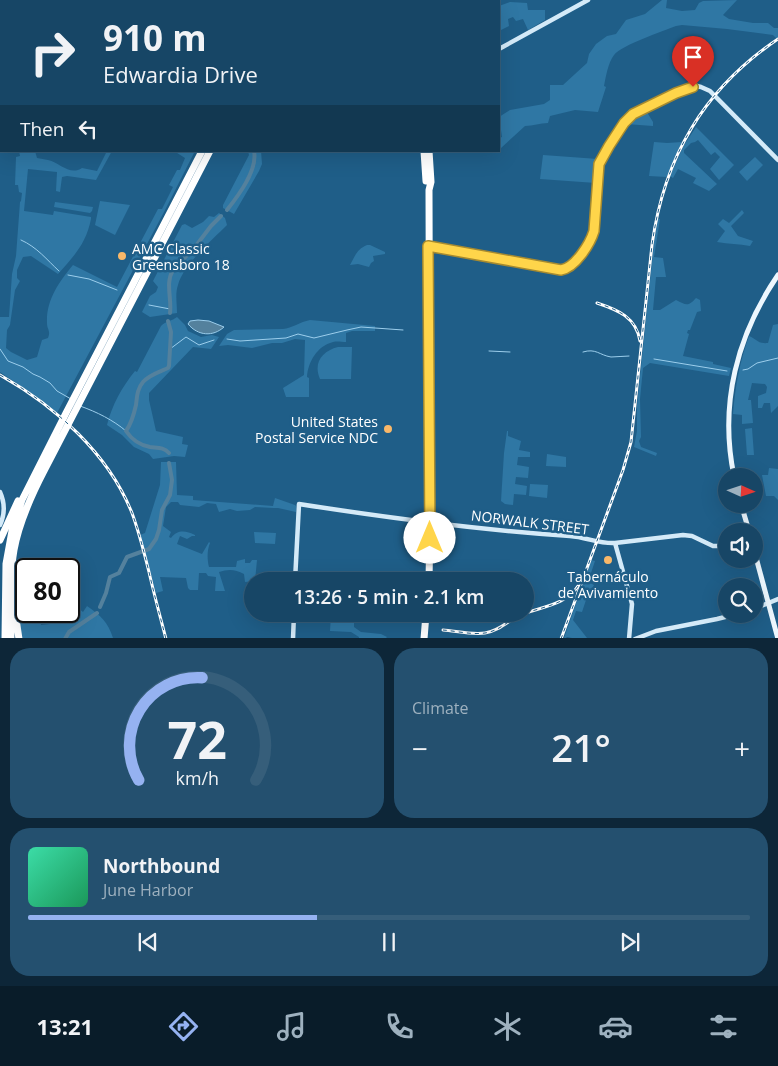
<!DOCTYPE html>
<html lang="en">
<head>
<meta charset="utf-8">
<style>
	:root { --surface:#174666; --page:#24506f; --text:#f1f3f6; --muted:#9eb1bf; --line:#365e7a; --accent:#95b2f1 }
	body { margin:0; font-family:"Open Sans",sans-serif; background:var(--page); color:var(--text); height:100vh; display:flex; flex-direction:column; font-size:19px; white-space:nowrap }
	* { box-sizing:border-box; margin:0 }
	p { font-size:16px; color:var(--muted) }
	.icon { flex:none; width:28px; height:28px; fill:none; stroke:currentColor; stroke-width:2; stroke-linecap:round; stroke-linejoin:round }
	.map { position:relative; height:638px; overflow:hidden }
	.details { display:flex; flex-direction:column; gap:10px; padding:10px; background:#0d2638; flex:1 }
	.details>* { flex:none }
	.hud { position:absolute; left:0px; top:0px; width:500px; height:152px; box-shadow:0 5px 20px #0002,0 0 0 1px var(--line); background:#174666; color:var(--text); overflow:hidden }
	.needle { width:32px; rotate:93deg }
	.buttons { position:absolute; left:718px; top:468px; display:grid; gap:10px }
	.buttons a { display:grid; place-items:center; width:45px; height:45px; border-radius:50%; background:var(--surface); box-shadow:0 5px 20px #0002,0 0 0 1px var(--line); font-size:25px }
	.speed { position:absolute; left:15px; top:558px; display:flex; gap:10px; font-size:25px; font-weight:700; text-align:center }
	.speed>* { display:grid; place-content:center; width:65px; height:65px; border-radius:50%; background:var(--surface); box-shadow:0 5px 20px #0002,0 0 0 1px var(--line); line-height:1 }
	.speed .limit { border:2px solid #111; border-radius:8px; background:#fff; color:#111 }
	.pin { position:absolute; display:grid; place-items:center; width:42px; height:42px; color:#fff; margin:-51px -21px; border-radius:50% 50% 50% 0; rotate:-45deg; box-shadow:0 0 5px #0007 }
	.pin .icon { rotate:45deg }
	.me { position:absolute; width:55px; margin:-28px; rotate:0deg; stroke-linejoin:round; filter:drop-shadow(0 0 4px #0008) }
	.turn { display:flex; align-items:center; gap:18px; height:105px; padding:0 20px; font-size:22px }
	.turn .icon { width:65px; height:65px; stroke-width:2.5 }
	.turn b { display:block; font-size:35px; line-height:42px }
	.then { display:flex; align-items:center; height:48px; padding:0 20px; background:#0003; gap:10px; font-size:19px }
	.big { font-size:38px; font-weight:600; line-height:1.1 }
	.details .tile { flex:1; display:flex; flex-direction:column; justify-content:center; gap:8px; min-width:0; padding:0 18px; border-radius:20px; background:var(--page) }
	.details .dial { align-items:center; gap:0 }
	.dial svg { height:130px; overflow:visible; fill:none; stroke:var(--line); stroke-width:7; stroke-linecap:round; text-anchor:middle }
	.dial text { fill:var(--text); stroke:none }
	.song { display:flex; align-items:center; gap:15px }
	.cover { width:60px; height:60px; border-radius:8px; background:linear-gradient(135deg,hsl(160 70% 55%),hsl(150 70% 35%)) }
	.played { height:5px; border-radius:2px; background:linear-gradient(90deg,var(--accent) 40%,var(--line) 40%) }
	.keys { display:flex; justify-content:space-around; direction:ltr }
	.heat { display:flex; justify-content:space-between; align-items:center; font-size:28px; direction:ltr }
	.details .tiles { flex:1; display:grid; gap:10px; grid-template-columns:1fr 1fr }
	.tile:last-child { grid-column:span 2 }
	.trip { position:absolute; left:244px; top:572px; width:290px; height:50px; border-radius:25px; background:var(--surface); box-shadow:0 5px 20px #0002,0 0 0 1px var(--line); font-weight:600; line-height:50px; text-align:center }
	.dock { display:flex; height:80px; justify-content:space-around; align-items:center; background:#091c29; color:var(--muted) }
	.dock .icon { width:35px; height:35px }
	.dock .selected { color:var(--accent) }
	.dock b { font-size:22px; color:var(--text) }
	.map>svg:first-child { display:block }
</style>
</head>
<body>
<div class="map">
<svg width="778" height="639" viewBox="0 0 778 639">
	<rect width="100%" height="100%" fill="#1f5e88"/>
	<path fill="#2f77a4" d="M662 0H667L666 8 682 11 695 10 699 3 703 1 737 0 723 15 729 19 753 23H768L774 28H778V38L777 39 773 35 727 29 682 25 676 26C663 31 622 45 614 55 608 63 606 76 604 86L606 87 598 112 575 110 550 116 548 123C540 123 533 126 525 126L501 148H499V138L502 137 499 117 510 110 544 104 550 100V85H563L587 63 589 54 596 44 607 36 616 34 626 20 645 14Z
		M510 2 527 3 528 10H545V20L528 30 523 19 516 21 513 17 508 19 509 26 499 31V6Z
		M645 109 653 122V126L626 124 637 114Z
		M696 127 734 165 719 180 710 169 720 157 715 152 711 155 698 140 695 142 691 143 684 150V153L717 184 709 191 693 183 696 178 678 169 673 178 670 176 684 145Z
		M654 142 667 143 682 142 667 177 649 176Z
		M19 151H35L37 158C41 159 44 159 48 160 60 163 70 176 82 168L97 171 107 151H112L96 180 67 176 62 177 60 192 56 191 57 172 28 169 24 211 53 215 54 211 91 217V219C86 244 74 256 58 274L31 256 23 257 17 270V278L20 281 15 290 10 325 7 330 6 348 11 352 27 360 37 357 42 340 48 338C51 330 47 330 47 323 46 300 59 282 73 265L117 287 158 209H162L173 187 169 185 177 170H180L185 158 174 151H195L164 212 57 413 38 398 0 372V317H9L12 274 16 256 20 202 21 201 22 193 19 192 18 185H15L16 157 20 156Z
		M248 151H261L262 164 259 171 234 214 223 208V205L249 155Z
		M543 155 598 159 596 183 540 179Z
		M755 157 763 165 747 181 739 172Z
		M100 201 130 205 115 235 95 225Z
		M55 202 93 207 92 211 90 213 54 207Z
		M742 210 744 213 731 226 738 236 753 241 750 246C739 244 729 244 717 242L725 231 718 224 723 219 729 223Z
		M219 213 225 218 227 225C212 240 183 265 178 285 175 293 177 304 177 313L150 317 142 312 150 296 156 292 158 287 153 281 182 225 185 224 192 228 203 222 209 216 214 217Z
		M658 219H660L654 257 663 258 666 277H656L653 310H660L676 300C686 305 688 307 696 298L700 300 701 311 697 312 690 330H688L687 333 689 334 683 356 713 362V364L731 368 729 376 650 363 643 368 640 399 641 437 639 441 641 447 657 453 656 456 634 447 637 431V405L654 243Z
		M367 245H370L385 252V254L373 256 374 261 371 263 369 267 358 264 350 265C355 256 357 249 367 245Z
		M177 317 185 325 188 331 201 337 212 335 219 337 211 349 193 347 149 393V400L156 431 183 437 182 444 188 445 185 457 174 456 153 459 149 454 134 447 122 435 107 425C112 405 122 387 135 371L137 372 161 326C166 321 172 321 177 317Z
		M310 320 375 326V331H352L346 333V342C342 342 337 341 333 342 317 346 308 362 307 377L309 378V397H286L283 388 304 375 305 340 295 339 282 343H272L252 348 228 345 219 346 227 334 234 330 283 329C292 328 300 322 310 320Z
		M778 324V406L771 413 770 403H764L762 408H758V396L766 393 767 387 765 384 752 383 748 400H751L753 423 742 424V415L733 414C735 387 740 361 749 336 757 339 757 344 768 343L773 325Z
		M338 347H352L351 379H320C313 363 322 351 338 347Z
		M752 428 754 455H747L745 429Z
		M507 431H508V436L521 441 519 450 530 452V457H518L517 465 529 467 528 478 516 477 515 484 527 486 526 495 514 494 513 505 505 504 501 501 504 453Z
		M547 454 566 457V467L546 466Z
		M161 462H176L177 495 193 496V500L273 506 275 498 295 505 296 506V512L278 508H274L255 507 250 510 237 511 230 509 219 512 216 504 207 503 199 507 180 505 178 502H171L166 507 163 526 171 532 169 537 171 538C178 529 186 531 195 535V536H192L187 539 180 536 177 544 202 554 209 542 210 543C207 550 207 559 209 567H236L237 561 245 559V563H250L252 560H257L255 581 245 582 244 574C235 569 228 569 219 572L225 591H215L216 577 208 576 206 573H199L198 590H190L188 588 186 578 160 577 163 591 156 593 140 535 145 533 160 485Z
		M769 468 778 469V500L774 496H766L762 475H768Z
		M530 484 548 485 547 498 529 496Z
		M254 532 276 533 275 544 255 543Z
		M591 560 595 561 588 582 594 585 591 593 587 597 582 612 576 611 573 620 587 638H572L567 637 566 638H564Z
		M19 590H26V611H40L41 625 59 623 62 611H69V599L73 604 83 612 87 606C101 616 108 622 113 638H22L18 621Z
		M331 614H354V627L361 632 381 634 387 637 386 638H359V637L351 632 330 631Z"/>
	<path fill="#54819d" stroke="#9cceec" d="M198 320 209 321 224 327C213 337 198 336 188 324L190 321Z"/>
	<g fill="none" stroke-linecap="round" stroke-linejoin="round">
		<path stroke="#9cceec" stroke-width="1" d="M21 240C37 247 47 260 59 271
			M68 275 89 279 117 290
			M149 305 170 309
			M227 339 240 341 286 338 298 334 314 338 347 330 361 327 403 330
			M0 349 8 361 23 367 33 374 40 377 50 383 57 391 71 399
			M170 349 186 337 199 345 214 340
			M489 351 510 352
			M583 352C596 348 599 355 611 357 617 357 623 356 629 356
			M654 359 727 371
			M743 370 748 369 757 363 778 358
			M80 406C97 412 113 420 126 431"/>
		<path stroke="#54819d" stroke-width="4" d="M323 1V0
			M227 210C238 196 258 170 254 151
			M170 313C172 299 165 283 173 270L195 247 211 226 221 216
			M168 321 171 332 169 366 168 368C159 372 149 375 143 382 137 389 137 397 136 405 134 414 131 424 126 431 132 440 139 445 150 447 157 448 164 447 169 453
			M100 607 106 593 110 577 119 573 127 557 149 549 156 539 159 530 162 510 170 495 172 480 169 463
			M65 639 69 632 97 613"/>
		<path stroke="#d4eaf8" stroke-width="4.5" d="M499 49 588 0
			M429 245 561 270C575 269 590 243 593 231L599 164 609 146 629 118 639 110 687 89 697 86 701 87 710 91 778 160
			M0 492C5 503 5 514 0 525
			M615 543 632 604 629 639
			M295 581 299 504C389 518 479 530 570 536 586 537 599 544 615 543L683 535 692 536 713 546H726
			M754 609 778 599
			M293 639 294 614
			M635 639 656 631 717 619 737 614"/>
		<path stroke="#edf7fe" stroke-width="5" d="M734 476C719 404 737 335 778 275
			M741 504 749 531
			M754 550 778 639"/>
		<path stroke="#fff" stroke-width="7" d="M363 0 364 1
			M369 0 370 1
			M280 1 281 0
			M288 1 289 0
			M296 1 297 0
			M424 151 426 181
			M0 540 18 501
			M429 581 430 522 429 190 431 182 429 151
			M15 612 19 639
			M5 639 6 564 12 531 22 500 66 413 202 151
			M11 639C11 609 9 579 14 550 19 522 31 496 44 471L210 151
			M424 639 426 614"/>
		<g stroke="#fff" stroke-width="3">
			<path id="rail" d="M597 303C618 310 636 317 640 341
				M0 375C55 406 108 453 132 513 139 532 144 552 149 572 154 594 160 616 166 639
				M443 630C456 631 472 635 485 633 498 631 506 623 516 617 536 607 565 607 578 586
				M561 639 623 470 631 442 652 245C664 157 704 89 778 39"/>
		</g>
		<use href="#rail" stroke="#1f5e88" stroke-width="1" stroke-dasharray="4" stroke-linecap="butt"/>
	</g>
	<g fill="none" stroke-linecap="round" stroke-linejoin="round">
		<g stroke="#a68a30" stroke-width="12">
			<path id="route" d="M430 538 428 246 561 270C575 268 590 244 594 231L599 164 609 146 624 123 633 114 676 93 693 87"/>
		</g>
		<use href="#route" stroke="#ffd54a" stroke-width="9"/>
	</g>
	<g fill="#f9b869" stroke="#1f5e88" stroke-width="2">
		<circle cx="122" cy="256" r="5"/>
		<circle cx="388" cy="429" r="5"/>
		<circle cx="608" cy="560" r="5"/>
	</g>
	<g text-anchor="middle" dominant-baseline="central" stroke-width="5" stroke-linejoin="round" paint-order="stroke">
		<g font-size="14" fill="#fff" stroke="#1f5e88" text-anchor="start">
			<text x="132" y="248">AMC Classic<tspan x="132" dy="16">Greensboro 18</tspan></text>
			<text x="378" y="421" text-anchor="end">United States<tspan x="378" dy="16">Postal Service NDC</tspan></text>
			<text x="608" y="576" text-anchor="middle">Tabernáculo<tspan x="608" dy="16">de Avivamiento</tspan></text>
		</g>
		<g font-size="14" fill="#fff" stroke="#1f5e88">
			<text transform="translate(530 522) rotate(7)">NORWALK STREET</text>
		</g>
	</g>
</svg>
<div class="buttons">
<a><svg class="needle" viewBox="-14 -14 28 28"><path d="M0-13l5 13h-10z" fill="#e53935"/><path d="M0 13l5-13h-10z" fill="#9eb1bf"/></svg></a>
<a><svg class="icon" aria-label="sound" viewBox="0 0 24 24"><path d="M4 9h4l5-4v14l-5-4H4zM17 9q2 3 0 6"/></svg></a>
<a><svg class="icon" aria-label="search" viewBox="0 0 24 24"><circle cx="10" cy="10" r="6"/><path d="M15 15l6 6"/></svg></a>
</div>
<div class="speed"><div class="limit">80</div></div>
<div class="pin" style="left:693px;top:87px;background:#d93025"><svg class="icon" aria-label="arrive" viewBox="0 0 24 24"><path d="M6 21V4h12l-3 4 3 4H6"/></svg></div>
<svg class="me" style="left:430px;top:538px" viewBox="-20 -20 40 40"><circle r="19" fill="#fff"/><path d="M0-13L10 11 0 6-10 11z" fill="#ffd54a"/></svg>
<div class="trip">13:26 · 5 min · 2.1 km</div>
<div class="hud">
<div class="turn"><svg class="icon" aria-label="right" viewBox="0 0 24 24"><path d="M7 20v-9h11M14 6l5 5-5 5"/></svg><div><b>910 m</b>Edwardia Drive</div></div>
<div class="then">Then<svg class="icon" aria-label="left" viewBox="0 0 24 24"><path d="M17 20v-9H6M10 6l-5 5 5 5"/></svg></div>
</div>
</div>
<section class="details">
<div class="tiles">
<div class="tile dial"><svg viewBox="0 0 100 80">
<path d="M14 69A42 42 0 1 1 86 69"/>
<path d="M14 69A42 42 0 0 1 53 6" stroke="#95b2f1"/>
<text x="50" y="56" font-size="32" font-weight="700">72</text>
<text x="50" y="72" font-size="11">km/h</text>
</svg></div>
<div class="tile"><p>Climate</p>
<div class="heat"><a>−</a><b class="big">21°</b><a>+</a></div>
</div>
<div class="tile">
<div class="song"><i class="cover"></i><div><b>Northbound</b><p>June Harbor</p></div></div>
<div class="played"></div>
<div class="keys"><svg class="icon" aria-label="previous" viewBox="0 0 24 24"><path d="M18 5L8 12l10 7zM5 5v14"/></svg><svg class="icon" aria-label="pause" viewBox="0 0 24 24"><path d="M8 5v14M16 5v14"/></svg><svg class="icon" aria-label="next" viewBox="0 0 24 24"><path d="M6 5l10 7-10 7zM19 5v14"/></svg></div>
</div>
</div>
</section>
<nav class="dock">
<b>13:21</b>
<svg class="icon selected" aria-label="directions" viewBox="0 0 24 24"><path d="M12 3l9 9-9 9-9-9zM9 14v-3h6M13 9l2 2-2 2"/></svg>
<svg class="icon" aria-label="music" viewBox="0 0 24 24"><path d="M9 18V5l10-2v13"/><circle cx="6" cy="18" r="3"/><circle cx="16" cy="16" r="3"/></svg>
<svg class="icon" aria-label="phone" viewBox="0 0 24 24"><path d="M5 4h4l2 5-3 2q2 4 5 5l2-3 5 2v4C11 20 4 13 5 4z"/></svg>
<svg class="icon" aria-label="climate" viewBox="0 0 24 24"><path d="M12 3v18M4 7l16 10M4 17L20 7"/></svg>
<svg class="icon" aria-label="car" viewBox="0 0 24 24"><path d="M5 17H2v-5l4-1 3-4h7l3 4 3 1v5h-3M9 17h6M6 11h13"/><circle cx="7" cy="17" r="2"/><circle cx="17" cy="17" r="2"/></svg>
<svg class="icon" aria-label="filters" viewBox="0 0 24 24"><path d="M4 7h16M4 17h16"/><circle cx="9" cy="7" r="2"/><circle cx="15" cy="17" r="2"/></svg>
</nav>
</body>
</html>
